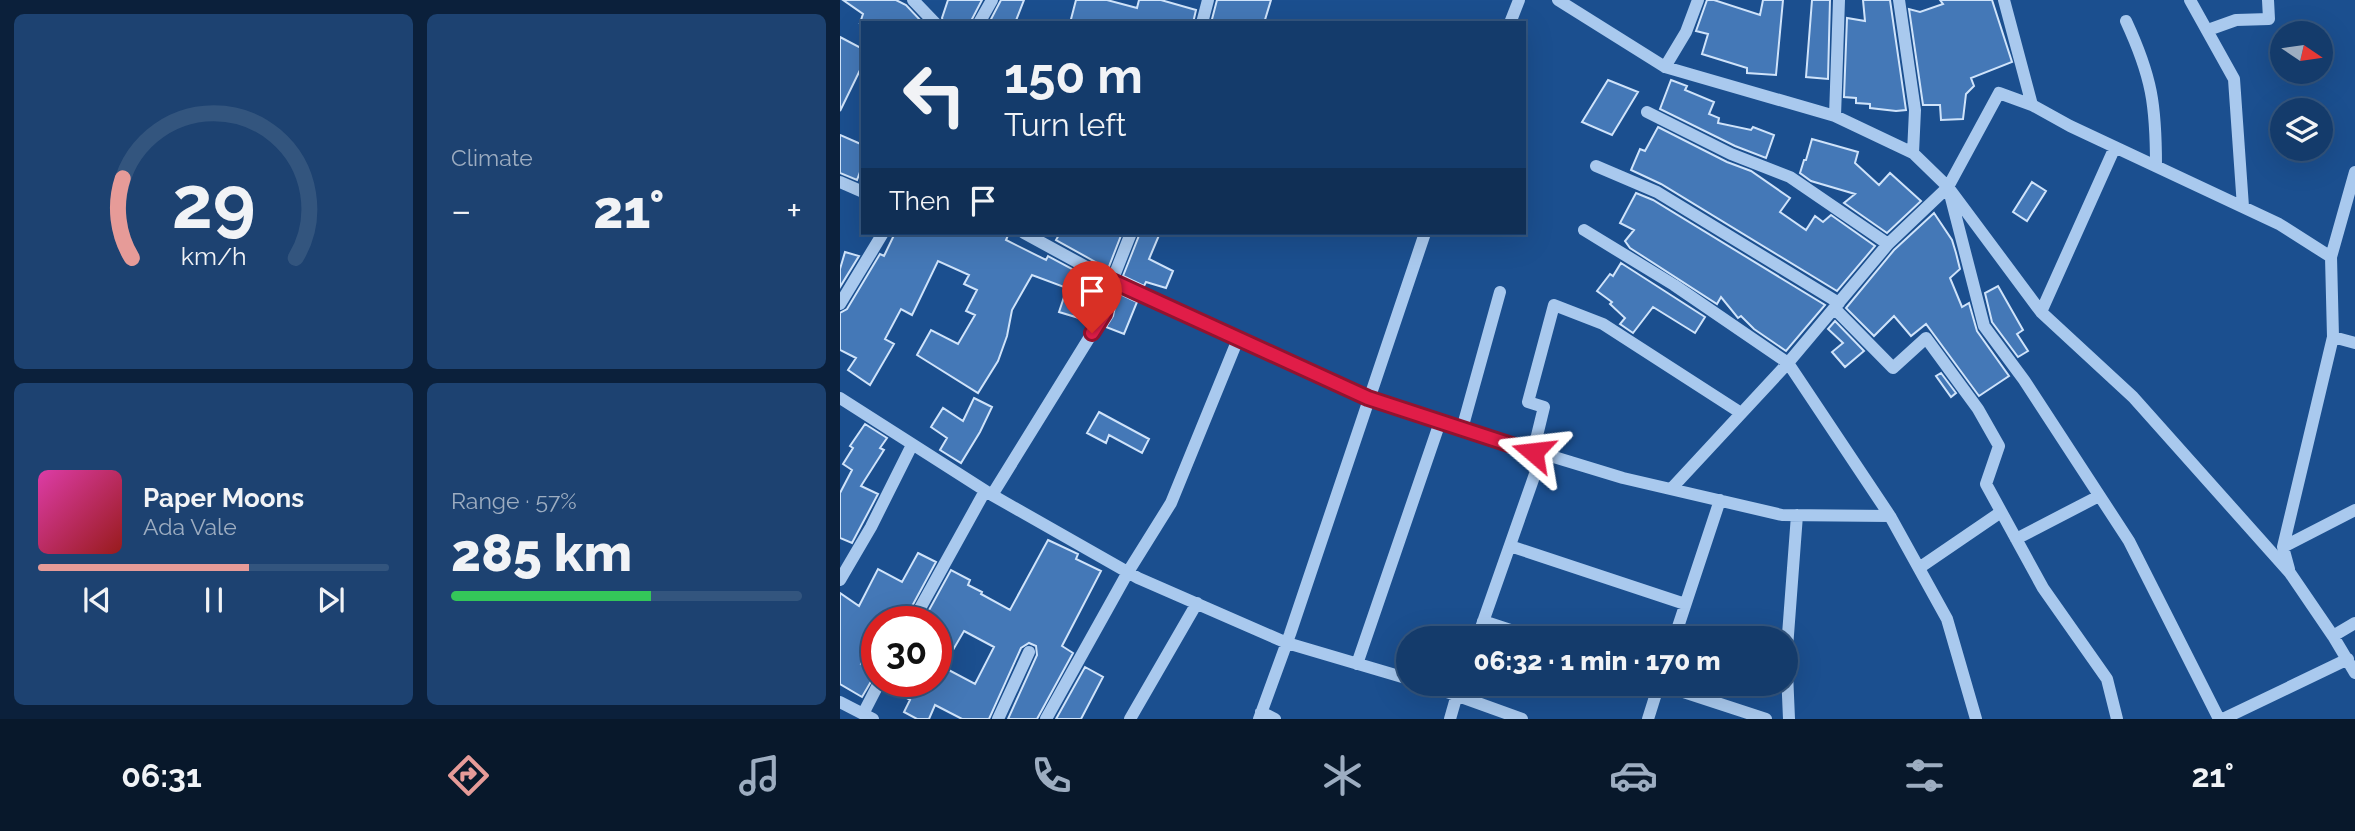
<!DOCTYPE html>
<html lang="en">
<head>
<meta charset="utf-8">
<style>
	:root { --surface:#143b6b; --page:#1d4271; --text:#f1f3f6; --muted:#9dadc1; --line:#33557e; --accent:#e69b98 }
	body { margin:0; font-family:Raleway,sans-serif; background:var(--page); color:var(--text); height:100vh; display:flex; flex-direction:column; font-size:26px; white-space:nowrap }
	* { box-sizing:border-box; margin:0 }
	p { font-size:23px; color:var(--muted) }
	.icon { flex:none; width:38px; height:38px; fill:none; stroke:currentColor; stroke-width:2; stroke-linecap:round; stroke-linejoin:round }
	.map { position:relative; flex:1; overflow:hidden }
	.side { display:flex; flex-direction:column; gap:14px; padding:14px; background:#0b203b; width:840px }
	.side>* { flex:none }
	.hud { position:absolute; left:21px; top:21px; width:665px; height:214px; border-radius:0px; box-shadow:0 7px 28px #0002,0 0 0 2px var(--line); background:#143b6b; color:var(--text); overflow:hidden }
	.needle { width:46px; rotate:103deg }
	.buttons { position:absolute; left:1430px; top:21px; display:grid; gap:14px }
	.buttons a { display:grid; place-items:center; width:63px; height:63px; border-radius:50%; background:var(--surface); box-shadow:0 7px 28px #0002,0 0 0 2px var(--line); font-size:35px }
	.speed { position:absolute; left:21px; top:606px; display:flex; gap:14px; font-size:35px; font-weight:700; text-align:center }
	.speed>* { display:grid; place-content:center; width:91px; height:91px; border-radius:50%; background:var(--surface); box-shadow:0 7px 28px #0002,0 0 0 2px var(--line); line-height:1 }
	.speed .limit { border:10px solid #d22; background:#fff; color:#111 }
	.pin { position:absolute; display:grid; place-items:center; width:60px; height:60px; color:#fff; margin:-72px -30px; border-radius:50% 50% 50% 0; rotate:-45deg; box-shadow:0 0 7px #0007 }
	.pin .icon { rotate:45deg }
	.me { position:absolute; width:77px; margin:-38px; rotate:287deg; stroke-linejoin:round; filter:drop-shadow(0 0 5px #0008) }
	.turn { display:flex; align-items:center; gap:24px; height:147px; padding:0 28px; font-size:32px }
	.turn .icon { width:91px; height:91px; stroke-width:2.5 }
	.turn b { display:block; font-size:49px; line-height:60px }
	.then { display:flex; align-items:center; height:66px; padding:0 28px; background:#0003; gap:14px; font-size:26px }
	.big { font-size:52px; font-weight:800; line-height:1.1 }
	.side .tile { flex:1; display:flex; flex-direction:column; justify-content:center; gap:10px; min-width:0; padding:0 24px; border-radius:10px; background:var(--page) }
	.side .dial { align-items:center; gap:0 }
	.dial svg { height:182px; overflow:visible; fill:none; stroke:var(--line); stroke-width:7; stroke-linecap:round; text-anchor:middle }
	.dial text { fill:var(--text); stroke:none }
	.song { display:flex; align-items:center; gap:21px }
	.cover { width:84px; height:84px; border-radius:10px; background:linear-gradient(135deg,hsl(320 70% 55%),hsl(0 70% 35%)) }
	.played { height:7px; border-radius:4px; background:linear-gradient(90deg,var(--accent) 60%,var(--line) 60%) }
	.keys { display:flex; justify-content:space-around; direction:ltr }
	.heat { display:flex; justify-content:space-between; align-items:center; font-size:38px; direction:ltr }
	.charge { height:10px; border-radius:5px; background:linear-gradient(90deg,#34c759 57%,var(--line) 0) }
	.side .tiles { flex:1; display:grid; gap:14px; grid-template-columns:repeat(2,1fr) }
	.trip { position:absolute; left:556px; top:626px; width:402px; height:70px; border-radius:35px; background:var(--surface); box-shadow:0 7px 28px #0002,0 0 0 2px var(--line); font-weight:800; line-height:70px; text-align:center }
	.menu { display:flex; height:112px; justify-content:space-around; align-items:center; background:#08182b; color:var(--muted) }
	.menu .icon { width:49px; height:49px }
	.menu .selected { color:var(--accent) }
	.menu b { font-size:32px; color:var(--text) }
	main { display:flex; flex:1; min-height:0 }
	.map>svg:first-child { display:block }
</style>
</head>
<body>
<main>
<section class="side">
<div class="tiles">
<div class="tile dial"><svg viewBox="0 0 100 80">
<path d="M14 69A42 42 0 1 1 86 69"/>
<path d="M14 69A42 42 0 0 1 10 34" stroke="#e69b98"/>
<text x="50" y="56" font-size="32" font-weight="700">29</text>
<text x="50" y="72" font-size="11">km/h</text>
</svg></div>
<div class="tile"><p>Climate</p>
<div class="heat"><a>−</a><b class="big">21°</b><a>+</a></div>
</div>
<div class="tile">
<div class="song"><i class="cover"></i><div><b>Paper Moons</b><p>Ada Vale</p></div></div>
<div class="played"></div>
<div class="keys"><svg class="icon" aria-label="previous" viewBox="0 0 24 24"><path d="M18 5L8 12l10 7zM5 5v14"/></svg><svg class="icon" aria-label="pause" viewBox="0 0 24 24"><path d="M8 5v14M16 5v14"/></svg><svg class="icon" aria-label="next" viewBox="0 0 24 24"><path d="M6 5l10 7-10 7zM19 5v14"/></svg></div>
</div>
<div class="tile"><p>Range · 57%</p><b class="big">285 km</b><div class="charge"></div></div>
</div>
</section>
<div class="map">
<svg width="1515" height="719" viewBox="0 0 1515 719">
	<rect width="100%" height="100%" fill="#1b4f8f"/>
	<path fill="#4478b7" stroke="#cfe3fa" stroke-width="2" fill-rule="evenodd" d="M3 0H56L66 5 83 23H20L23 14Z
		M108 0H142L130 23H104L102 18Z
		M161 0H184L175 23H149Z
		M236 0H267L297 8 299 0H321L356 10 353 23H230Z
		M377 0H431L424 23H371Z
		M867 0H874L920 15 923 0H943L936 75 907 73V68L862 54 868 34 856 31Z
		M972 0H990L988 79 966 77Z
		M1023 0H1050L1066 110 1056 111 1030 108V104L1016 103V98L1004 97 1007 18 1025 21Z
		M1100 0H1152L1172 62 1131 78 1134 86 1126 94 1123 119 1101 120 1100 105H1083L1069 9 1080 12 1103 4Z
		M0 37 23 49V64L0 111Z
		M768 80 798 92 772 135 742 122Z
		M831 80 847 86 845 90 874 102 869 114 879 118 878 123 911 130 913 127 934 135 926 158 895 146 820 109Z
		M818 127 887 162 911 171 950 198 940 212 966 230 975 216 983 222 991 215 1035 246 997 291 821 184 791 170 800 149 805 151Z
		M0 135 23 145V164L17 180 0 173Z
		M972 139 1018 152 1015 163 1039 185 1050 173 1081 201 1047 233 1004 203 1015 194 971 181 960 173 964 160H966Z
		M1192 182 1206 191 1187 221 1173 212Z
		M796 193 813 200 985 305 946 351 914 329 901 316 898 318 881 297 877 304 790 248 785 241 794 230 780 223Z
		M1094 213 1112 240 1116 253 1120 269 1110 278 1122 307 1129 303 1137 331 1169 376 1139 396 1086 324 1071 336 1054 316 1034 336 1006 308 1054 250Z
		M55 233H169L166 240 206 260 208 256 262 285 256 311 249 321 219 312 227 288 192 275 172 310 167 336 158 361 138 393 77 355 91 330 118 344 135 315 126 311 137 290 124 284 129 275 98 261 72 315 61 309 45 339 54 344 30 385 8 370 16 358 0 350V313L7 309 40 254 44 256Z
		M220 233H282L268 269 216 240Z
		M300 233H320L309 259 333 271 326 288 306 282 304 286 283 276Z
		M5 252 19 256 0 287V269Z
		M781 263 865 317 855 333 813 307 793 333 780 324 785 318 770 304 772 302 757 291 770 274 773 276Z
		M1158 286 1183 330 1177 334 1188 351 1178 357 1152 322 1145 293Z
		M278 293 297 302 284 334 266 327 273 316Z
		M995 321 1024 351 1005 367 992 352 1003 343 988 329Z
		M1101 373 1116 393 1111 397 1096 376Z
		M134 398 152 407 140 432 121 463 100 450 107 438 91 427 103 408 123 421Z
		M259 412 309 439 302 453 269 435 266 443 247 433Z
		M25 424 47 438 40 448 44 450 21 486 38 494 12 543 0 538V493L12 470 3 464 13 448 10 446Z
		M208 540 238 554 236 559 261 571 222 646 233 653 197 719H168L197 655 196 646 189 643 181 648 149 719H122L95 705 89 719H77L64 712 70 700 47 687 49 681H96V621H83L111 570 130 580 128 585 142 592 141 594 170 610ZM124 631 154 647 135 684 103 667Z
		M78 553 96 562 64 621H37V636L21 664 36 673 22 697 0 684V593L19 606 38 569 62 582Z
		M245 667 263 677 241 719H216Z"/>
	<g fill="none" stroke-linecap="round" stroke-linejoin="round">
		<path stroke="#a9c9ee" stroke-width="12" d="M73 0 95 23
			M718 0 825 67 995 116 1073 153 1108 187 1201 312 1293 397 1450 573 1493 636 1515 673
			M1059 0 1075 110 1073 153
			M1164 0 1192 105
			M1350 0 1394 79 1403 207
			M1286 21C1312 77 1316 105 1316 166
			M139 23 152 0
			M362 23 368 0
			M670 23 679 0
			M1368 30 1396 20 1429 19 1428 0
			M825 67 846 32 858 0
			M807 112 891 154 950 177 1048 244
			M995 116 999 0
			M756 166 817 192 999 303
			M0 182 23 192
			M1110 194 1144 326 1184 380 1289 541 1379 719
			M744 230 834 285 948 363 1050 516 1107 619 1136 719
			M184 233 272 281 528 398 622 429 783 478 942 515 1050 516
			M0 304 43 233
			M994 308 1053 368 1086 338 1138 409 1159 446 1146 484 1203 588 1267 679 1277 719
			M1201 312 1275 147
			M1493 337 1515 343
			M0 398 152 495 298 578 447 643 569 679
			M622 429 660 292
			M693 452 704 407 688 402 714 305 763 324 901 413
			M831 489 948 363 1048 244 1108 187 1159 93 1192 105 1230 126 1439 224 1491 257
			M152 495 264 314 272 281 291 233
			M1176 539 1259 496
			M670 546 845 604
			M1443 547 1515 510
			M1079 568 1161 512
			M1449 569 1443 547 1493 337 1491 257 1515 172
			M0 580 31 527 72 445
			M73 621 145 491
			M643 621 698 639
			M1493 636 1515 623
			M637 639 702 454
			M834 639 880 500
			M947 648 957 515
			M517 664 600 422
			M947 672 949 719
			M585 684 682 719
			M819 684 926 719
			M0 702 33 719
			M421 712 435 719
			M23 714 40 681
			M158 719 189 652
			M206 719 288 572 331 503 398 339
			M290 719 357 603
			M419 719 450 634 585 233
			M610 719 620 684
			M808 719 819 684
			M1383 719 1508 659"/>
	</g>
	<g fill="none" stroke-linecap="round" stroke-linejoin="round">
		<g stroke="#92132f" stroke-width="18">
			<path id="route" d="M252 333 264 314 272 281 528 398 693 452"/>
		</g>
		<use href="#route" stroke="#e11d48" stroke-width="12"/>
	</g>
</svg>
<div class="buttons">
<a><svg class="needle" viewBox="-14 -14 28 28"><path d="M0-13l5 13h-10z" fill="#e53935"/><path d="M0 13l5-13h-10z" fill="#9dadc1"/></svg></a>
<a><svg class="icon" aria-label="layers" viewBox="0 0 24 24"><path d="M12 4l9 5-9 5-9-5zM3 14l9 5 9-5"/></svg></a>
</div>
<div class="speed"><div class="limit">30</div></div>
<div class="pin" style="left:252px;top:333px;background:#d93025"><svg class="icon" aria-label="arrive" viewBox="0 0 24 24"><path d="M6 21V4h12l-3 4 3 4H6"/></svg></div>
<svg class="me" style="left:693px;top:452px" viewBox="-20 -20 40 40"><path d="M0-17L14 15 0 8-14 15z" fill="#e11d48" stroke="#fff" stroke-width="4"/></svg>
<div class="trip">06:32 · 1 min · 170 m</div>
<div class="hud">
<div class="turn"><svg class="icon" aria-label="left" viewBox="0 0 24 24"><path d="M17 20v-9H6M10 6l-5 5 5 5"/></svg><div><b>150 m</b>Turn left</div></div>
<div class="then">Then<svg class="icon" aria-label="arrive" viewBox="0 0 24 24"><path d="M6 21V4h12l-3 4 3 4H6"/></svg></div>
</div>
</div>
</main>
<nav class="menu">
<b>06:31</b>
<svg class="icon selected" aria-label="directions" viewBox="0 0 24 24"><path d="M12 3l9 9-9 9-9-9zM9 14v-3h6M13 9l2 2-2 2"/></svg>
<svg class="icon" aria-label="music" viewBox="0 0 24 24"><path d="M9 18V5l10-2v13"/><circle cx="6" cy="18" r="3"/><circle cx="16" cy="16" r="3"/></svg>
<svg class="icon" aria-label="phone" viewBox="0 0 24 24"><path d="M5 4h4l2 5-3 2q2 4 5 5l2-3 5 2v4C11 20 4 13 5 4z"/></svg>
<svg class="icon" aria-label="climate" viewBox="0 0 24 24"><path d="M12 3v18M4 7l16 10M4 17L20 7"/></svg>
<svg class="icon" aria-label="car" viewBox="0 0 24 24"><path d="M5 17H2v-5l4-1 3-4h7l3 4 3 1v5h-3M9 17h6M6 11h13"/><circle cx="7" cy="17" r="2"/><circle cx="17" cy="17" r="2"/></svg>
<svg class="icon" aria-label="filters" viewBox="0 0 24 24"><path d="M4 7h16M4 17h16"/><circle cx="9" cy="7" r="2"/><circle cx="15" cy="17" r="2"/></svg>
<b>21°</b>
</nav>
</body>
</html>
